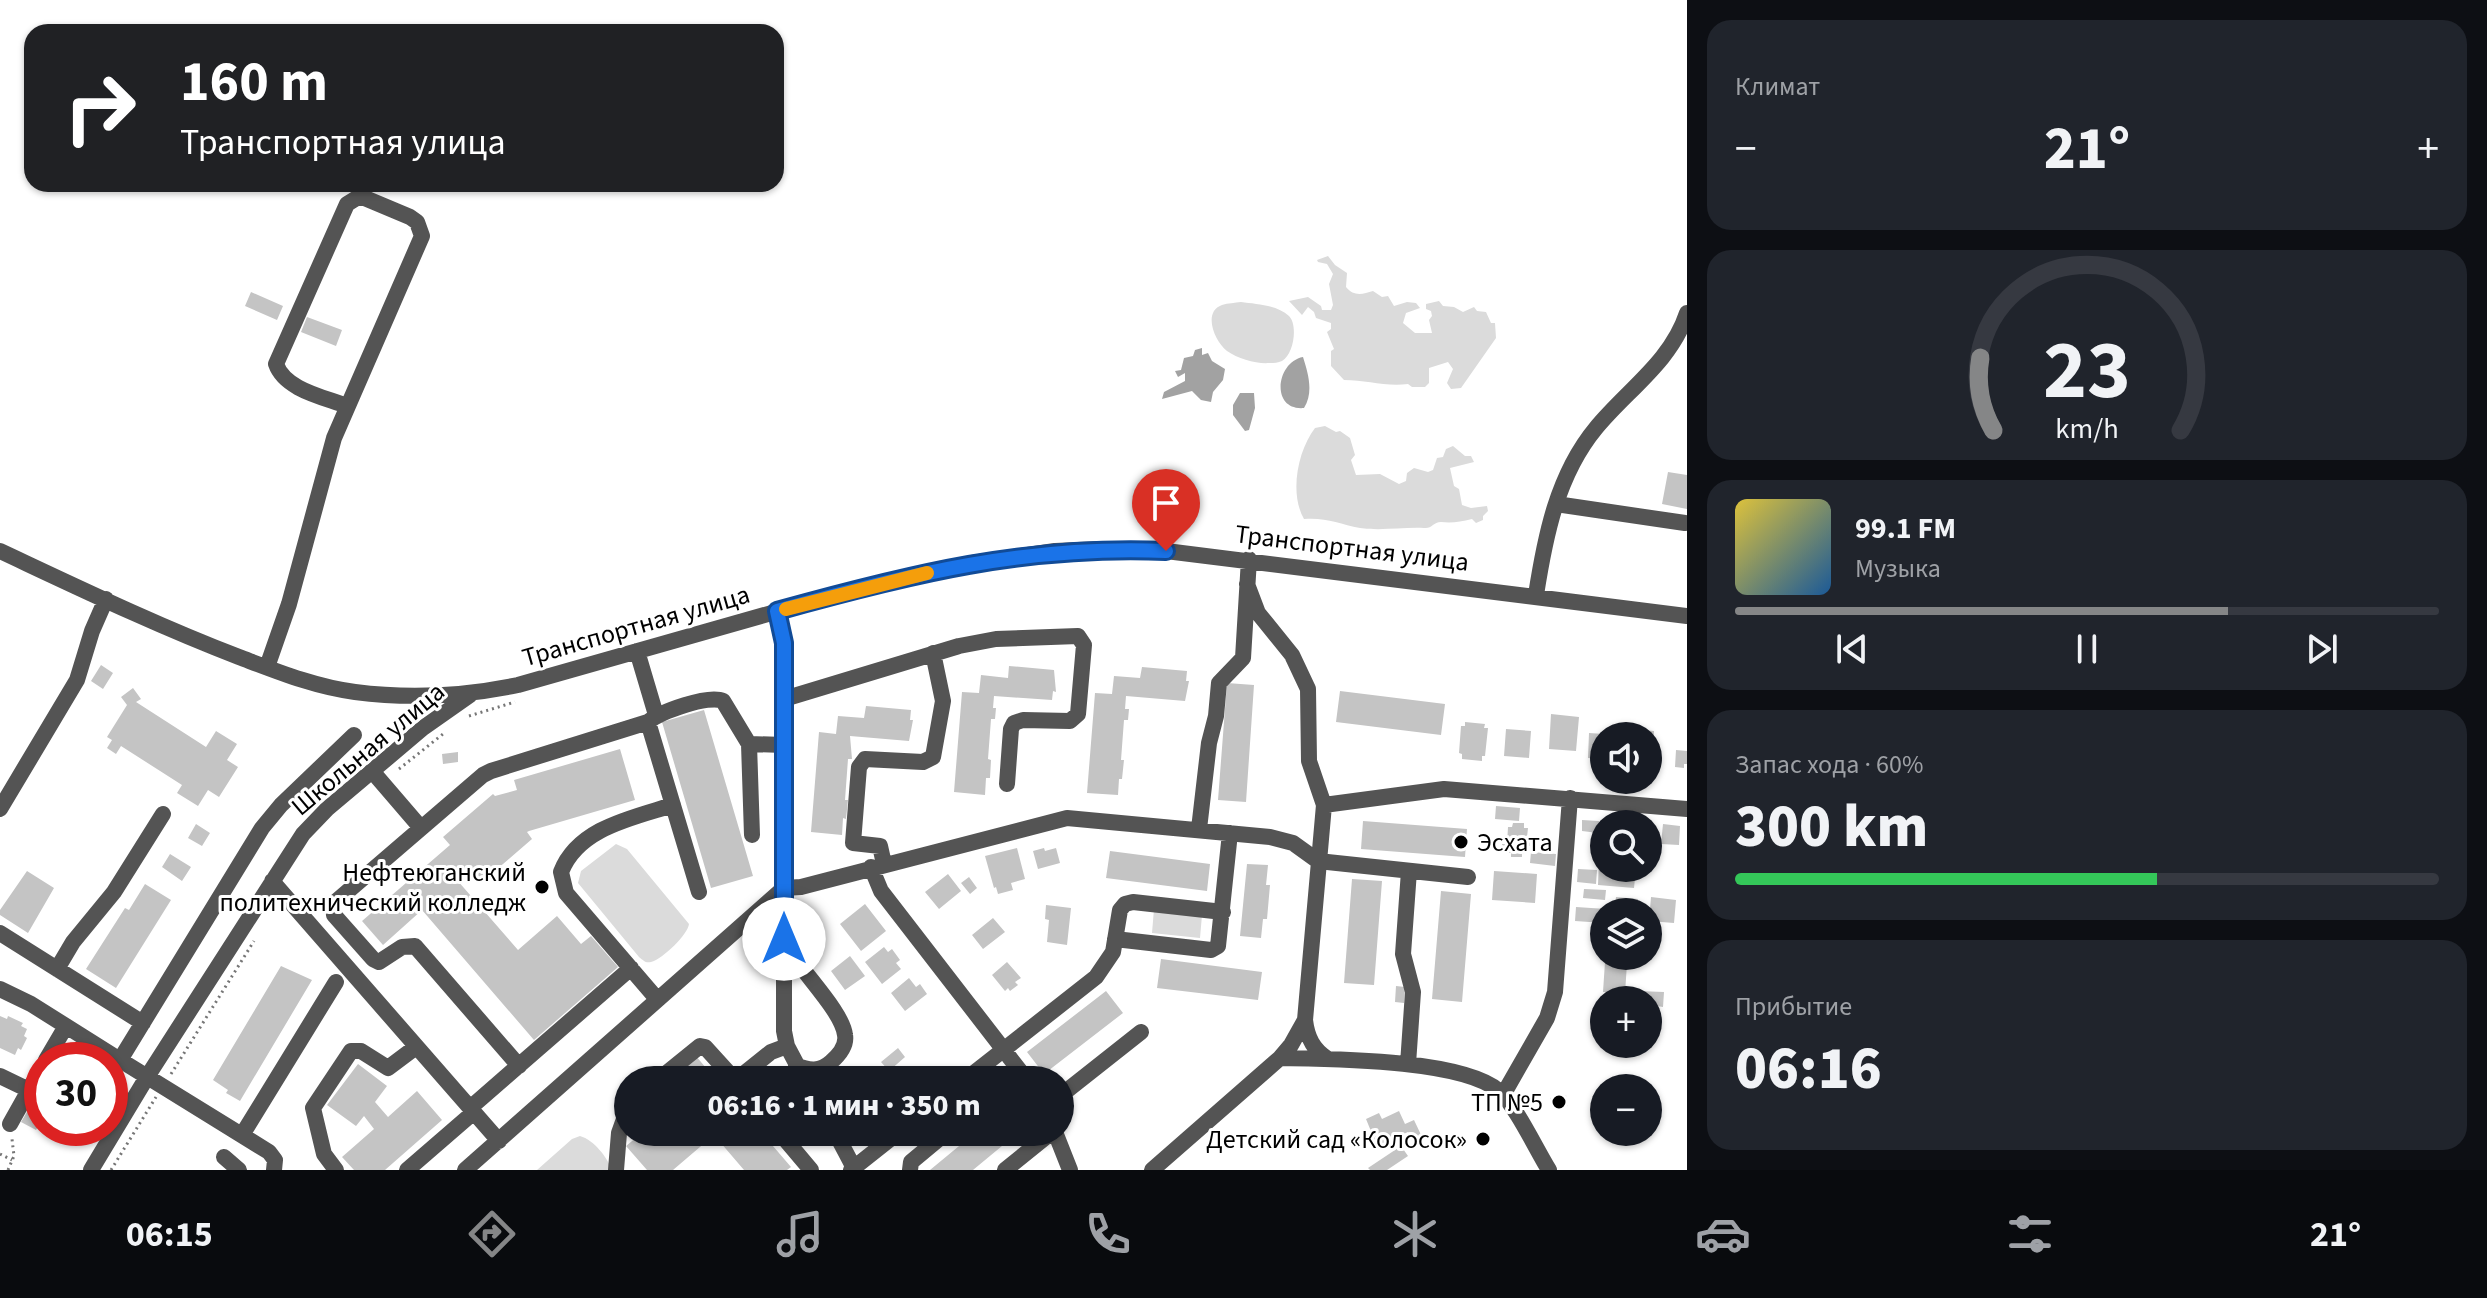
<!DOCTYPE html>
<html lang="ru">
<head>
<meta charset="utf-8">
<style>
	:root { --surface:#171b24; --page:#20242c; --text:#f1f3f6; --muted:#9ea1a6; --line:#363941; --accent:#858687 }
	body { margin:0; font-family:"Source Sans 3",sans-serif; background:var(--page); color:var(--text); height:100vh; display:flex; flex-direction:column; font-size:30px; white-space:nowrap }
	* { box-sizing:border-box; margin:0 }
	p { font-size:26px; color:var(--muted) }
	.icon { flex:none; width:44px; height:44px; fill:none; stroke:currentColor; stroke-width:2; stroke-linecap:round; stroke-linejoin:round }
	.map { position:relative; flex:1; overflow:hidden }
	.panel { display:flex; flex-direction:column; gap:20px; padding:20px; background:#0d0f14; width:800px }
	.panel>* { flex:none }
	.hud { position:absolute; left:24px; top:24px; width:760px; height:168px; border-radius:24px; box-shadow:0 2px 6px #0004; background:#202124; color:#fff; overflow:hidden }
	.controls { position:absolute; left:1590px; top:722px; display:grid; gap:16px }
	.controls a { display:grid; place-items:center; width:72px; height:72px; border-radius:50%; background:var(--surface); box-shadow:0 2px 6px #0004; font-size:40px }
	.speed { position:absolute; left:24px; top:1042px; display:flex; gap:16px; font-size:40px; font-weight:700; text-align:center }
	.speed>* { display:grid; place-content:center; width:104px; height:104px; border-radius:50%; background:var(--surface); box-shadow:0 2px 6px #0004; line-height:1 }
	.speed .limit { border:12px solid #d22; background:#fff; color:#111 }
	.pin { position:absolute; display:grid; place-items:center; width:68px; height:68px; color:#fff; margin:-82px -34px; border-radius:50% 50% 50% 0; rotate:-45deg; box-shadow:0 0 8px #0007 }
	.pin .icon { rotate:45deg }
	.me { position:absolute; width:88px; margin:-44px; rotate:0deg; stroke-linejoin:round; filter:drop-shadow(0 0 6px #0008) }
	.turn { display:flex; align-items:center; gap:28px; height:168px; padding:0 24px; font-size:36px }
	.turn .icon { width:104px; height:104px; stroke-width:2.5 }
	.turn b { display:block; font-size:56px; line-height:68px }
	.big { font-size:60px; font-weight:800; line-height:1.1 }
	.panel .widget { flex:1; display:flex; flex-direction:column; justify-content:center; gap:12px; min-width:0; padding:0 28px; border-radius:24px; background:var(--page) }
	.panel .dial { align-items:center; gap:0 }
	.dial svg { height:208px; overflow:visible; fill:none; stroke:var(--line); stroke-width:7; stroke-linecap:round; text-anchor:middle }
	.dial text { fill:var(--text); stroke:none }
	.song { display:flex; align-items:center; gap:24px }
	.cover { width:96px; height:96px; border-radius:12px; background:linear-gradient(135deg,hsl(50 70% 55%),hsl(210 70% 35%)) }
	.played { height:8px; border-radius:4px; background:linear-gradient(90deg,var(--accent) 70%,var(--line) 70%) }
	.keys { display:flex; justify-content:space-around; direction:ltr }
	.heat { display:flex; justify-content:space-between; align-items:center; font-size:44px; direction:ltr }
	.charge { height:12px; border-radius:6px; background:linear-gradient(90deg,#34c759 60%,var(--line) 0) }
	.trip { position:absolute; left:614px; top:1066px; width:460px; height:80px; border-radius:40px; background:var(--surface); box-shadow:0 2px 6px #0004; font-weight:800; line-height:80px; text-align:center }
	.tabs { display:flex; height:128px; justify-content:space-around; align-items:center; background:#090b0e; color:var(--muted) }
	.tabs .icon { width:56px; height:56px }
	.tabs .current { color:var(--accent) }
	.tabs b { font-size:36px; color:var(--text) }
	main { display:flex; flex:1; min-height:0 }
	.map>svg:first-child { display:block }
</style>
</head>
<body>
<main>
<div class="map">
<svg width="1687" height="1170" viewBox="0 0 1687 1170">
	<rect width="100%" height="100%" fill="#fff"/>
	<path fill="#dbdbdb" d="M1328 256 1335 265 1347 273 1346 287C1354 297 1363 294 1373 291L1382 297 1388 296 1394 306 1407 302 1416 303 1420 308 1406 313 1403 323 1415 333H1432L1429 320 1432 316 1431 311 1426 309V304L1439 301 1443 306 1454 307 1463 312 1474 307 1477 311 1486 312 1491 323H1495L1496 338 1461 388 1451 389 1447 383 1453 369 1448 362 1429 368V383L1425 387H1412L1408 384C1386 387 1366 380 1344 380L1331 366V351L1334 349 1327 332 1331 329V323L1316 318 1314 312 1308 307 1302 315 1289 301 1308 297 1321 306 1322 310H1331L1333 305 1329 284 1333 274 1327 264 1318 262 1317 260Z
		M1241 302C1256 304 1277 305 1289 316 1298 325 1294 354 1282 361 1278 363 1273 363 1269 363 1257 364 1238 359 1227 351 1215 342 1202 312 1222 305 1228 303 1235 303 1241 302Z
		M1325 426 1336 432 1340 431 1350 438 1355 455 1351 460 1356 475 1380 474 1399 484 1406 481 1407 473 1414 468 1428 472 1433 470 1437 458 1443 457 1446 449 1453 446 1465 456H1471L1474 462 1450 468 1454 486 1459 489 1462 505 1471 508 1487 506 1488 511 1483 516V520L1476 523 1472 519C1460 522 1452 523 1441 522 1433 522 1432 529 1424 528 1403 527 1381 531 1360 528 1340 524 1325 517 1304 519 1289 493 1298 450 1315 428Z
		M616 844 627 849 689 924C688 934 663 959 651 962 645 963 644 961 639 957L578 883 581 871Z
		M1154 909 1202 915 1200 938 1152 933Z
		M580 1136C594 1140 607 1157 612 1170H537L572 1139Z"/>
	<path fill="#a2a2a2" d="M1202 348V355L1208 353 1212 361 1225 369 1223 380 1213 392 1211 402 1201 400 1192 391 1162 399 1164 392 1185 381V373L1178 377 1175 371 1181 370 1184 358 1193 356 1195 350Z
		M1303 357C1308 373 1314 392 1304 408 1270 411 1276 362 1303 357Z
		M1240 393H1254L1255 408 1249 430 1245 431 1233 415V405Z"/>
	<path fill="#c4c4c4" d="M251 292 283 306 277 320 245 306Z
		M307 317 342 330 336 346 301 332Z
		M1668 472 1687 475V509L1662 504Z
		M101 665 113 673 103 689 91 681Z
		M1009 666 1054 670 1056 692 1053 691 1052 700 994 696 993 708H996L995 719H991L988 759 991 760 990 778H986L985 795 954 792 962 692 979 693 981 675 1008 678Z
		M1142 667 1187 671 1186 681H1189L1185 701 1126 696 1125 709H1129L1128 720H1124L1121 760H1124L1122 779H1119L1118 795 1087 793 1095 693 1112 694 1114 676 1140 678Z
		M1227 683 1254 685 1246 802 1218 800Z
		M133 688 141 699 136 702 206 747 216 731 237 744 227 760 238 767 219 797 208 790 198 806 177 793 182 785 121 746 116 754 107 748 112 740 107 737 127 705 121 697Z
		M1340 691 1445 704 1441 735 1336 722Z
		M866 706 911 710 910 720H913L909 741 850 736 852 759H848L845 800H848L846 819 843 818 842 835 811 832 819 732 836 734 838 716 864 718Z
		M704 710 753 876 711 888 662 722Z
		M1551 714 1579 717 1576 751 1549 749Z
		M1465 722 1485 724 1484 728H1488L1485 756H1482V761L1462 759V754L1459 753 1461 726H1465Z
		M1506 729 1531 731 1529 758 1504 756Z
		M1632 729 1654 731 1653 759H1648V736H1632Z
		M1589 733 1604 734V759L1588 758Z
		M620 749 635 800 529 831 527 832 532 839 482 882 471 869 457 880 518 950 557 916 581 944 591 936 618 967 534 1040 422 910 383 945 362 921 450 845 443 837 493 794 495 796 517 790 514 780Z
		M1676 750 1687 751V764H1684V768L1675 767Z
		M458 752V762L443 764 442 754Z
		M1496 806 1520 808 1519 821 1495 819Z
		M1582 820 1599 821 1598 833 1582 831Z
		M1363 821 1467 829 1465 857 1361 849Z
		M1513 823H1524V828H1528L1527 837H1532L1531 846H1527L1526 854 1522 853V857H1511V853L1502 852V844H1507L1508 827H1512Z
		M196 824 210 833 202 846 188 838Z
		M1663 824 1680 826 1679 845 1661 844Z
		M1017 848 1025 879 1011 883 1013 890 998 894 996 887 994 888 985 856Z
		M1044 848 1045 851 1056 848 1060 863 1038 869 1033 851Z
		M1110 851 1210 864 1207 891 1106 878Z
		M1531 852 1556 854 1555 866 1530 863Z
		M170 854 191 867 182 881 162 867Z
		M1599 860H1604V868H1636L1634 888 1598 885Z
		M1247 864 1268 865 1266 885H1270L1267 919H1263L1261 938 1240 936Z
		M1578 869 1597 870 1596 884 1577 882Z
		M27 871 54 888 28 933 0 915V910Z
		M1494 871 1537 874 1535 903 1492 900Z
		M948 874 961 891 939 909 925 892Z
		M969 877 977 888 970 894 961 883Z
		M1352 879 1382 881 1374 985 1344 983Z
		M145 884 171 900 116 988 86 969 125 908 129 910Z
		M1584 889 1606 890 1605 900 1583 898Z
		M1441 891 1471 894 1462 1002 1432 999Z
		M1616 897 1638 899 1637 912H1609L1610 905 1615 906Z
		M1651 897 1676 900 1674 923 1649 921Z
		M865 904 886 931 861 951 840 924Z
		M1046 905 1071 908 1067 945 1047 942 1049 920 1045 919Z
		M1576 907 1606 909 1604 923 1575 921Z
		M993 918 1005 932 983 949 972 935Z
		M884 947 888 952 892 949 900 960 896 963 901 969 882 984 865 962Z
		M850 956 865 976 845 990 831 971Z
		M1161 959 1262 972 1258 1000 1157 988Z
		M1007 962 1021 978 1015 982 1018 985 1010 991 1008 988 1005 991 992 975Z
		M1605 962 1627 963 1625 994 1603 992Z
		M281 966 312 980 240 1101 226 1093 228 1090 213 1080Z
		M909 978 916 987 920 984 927 994 905 1011 891 993Z
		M1396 986 1405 987 1404 1003 1395 1002Z
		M1106 991 1123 1013 1044 1074 1027 1052Z
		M1638 991 1664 992 1663 1007 1657 1006V1020L1648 1019V1000H1637Z
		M0 1016 7 1019 8 1016 23 1023 21 1026 27 1029 24 1036 27 1038 21 1050 18 1048 15 1055 0 1048Z
		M898 1048 905 1057 889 1071 881 1062Z
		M696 1056 716 1080H673L671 1077Z
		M358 1064 387 1086 375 1102 388 1117 417 1091 442 1120 385 1170H354L342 1157 374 1129 364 1116 356 1126 327 1105Z
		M1566 1095 1568 1106 1553 1109 1550 1098Z
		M35 1099 42 1103V1120L36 1130 21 1122Z
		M1399 1111 1405 1124 1414 1120 1423 1139 1413 1143 1408 1132 1377 1146 1366 1119 1379 1113 1382 1119Z
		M643 1132H761L791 1167 787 1170H744L714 1135 673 1170H647L626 1146Z
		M976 1132H1019L973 1170H930Z
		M1401 1146 1408 1156 1387 1170H1370L1368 1168Z"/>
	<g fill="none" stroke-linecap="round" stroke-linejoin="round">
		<path stroke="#767676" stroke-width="3" stroke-dasharray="2 4" stroke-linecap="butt" d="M469 716 515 702
			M399 769 443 734
			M171 1074 254 941
			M0 1154 12 1160
			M8 1170 14 1156 12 1139
			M111 1170 156 1097"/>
		<path stroke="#545454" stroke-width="16" d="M1556 504 1685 523
			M0 551C79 588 158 626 239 657 276 671 315 687 355 692 409 699 465 696 518 685L835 595 972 563 1055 551 1100 549 1166 551 1687 616
			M1536 595C1545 537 1557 475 1596 428 1627 390 1671 362 1687 313
			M777 611 784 643V1031L787 1046 805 1080
			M637 651 656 715
			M267 667 289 604 334 438 422 236 417 222 410 217 360 196 347 204 276 364C285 390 324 397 347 406
			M784 699 959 646 996 639 1078 636 1084 645 1078 714 1070 721 1023 720 1014 723 1011 729 1007 784
			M648 722 699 892
			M749 744 752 835
			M372 771 421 828
			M1324 805 1444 789 1687 809
			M0 809 77 680 92 631 106 599
			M1199 829 1209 743 1216 716 1219 683 1243 658 1249 559
			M884 864 880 846 853 843 859 767 865 759 923 762 933 757 943 701 933 653
			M871 867 881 891 1027 1080
			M272 881 499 1141
			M0 933 143 1023
			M1115 939 1211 950 1218 946 1230 833
			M786 944C799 970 842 1010 845 1035 847 1046 839 1055 831 1062 820 1072 809 1071 796 1065
			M57 969 73 942 114 892 163 814
			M0 989 31 1004 120 1060
			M657 999 566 893 561 872C578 828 632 818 673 805
			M1305 1020C1307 1037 1313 1050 1328 1059
			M1280 1058C1330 1059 1462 1059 1499 1091 1516 1106 1536 1149 1549 1170
			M46 1060 66 1026
			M1408 1064 1413 992 1403 954 1409 871
			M519 1066 415 946 402 947 379 962 373 959 334 915 333 904 483 775 491 771 648 722C660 712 709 694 723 701L749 744 784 745
			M0 1076 29 1090
			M658 1080 700 1046 705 1047 735 1080
			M736 1080 771 1052 787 1046
			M965 1080 1096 977 1113 952 1120 910 1125 904 1133 902 1223 912
			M1503 1095 1547 1018 1555 992 1570 798
			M1060 1096 1141 1032
			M470 1108 631 968
			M10 1124 42 1067
			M779 1132 811 1170
			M835 1132 855 1170
			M1055 1132 1070 1170
			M242 1135 336 982
			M224 1157 239 1170
			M91 1170 147 1077 303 834 327 809 423 728 470 695
			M274 1170 275 1160 269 1152 120 1060 262 828 281 805 354 735
			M336 1170 324 1154 313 1108 351 1051H361L388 1068 416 1047
			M407 1170 474 1112
			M465 1170 784 888 801 887 1067 818 1270 837 1293 843 1318 861 1468 877
			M616 1170 619 1133 628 1108
			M851 1170 899 1132
			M910 1170 911 1162 947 1132
			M1005 1170 1052 1132
			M1152 1170 1280 1058 1291 1045 1305 1020 1324 805 1309 761 1308 689 1292 655 1258 613 1247 584"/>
	</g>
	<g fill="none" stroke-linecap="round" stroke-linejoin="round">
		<g stroke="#114b97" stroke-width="20">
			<path id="route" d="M784 939V643L777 611C910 574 1027 545 1166 551"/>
		</g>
		<use href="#route" stroke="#1a73e8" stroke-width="14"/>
		<path stroke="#f59e0b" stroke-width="14" d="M786 609 927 573"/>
	</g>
	<g fill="#000" stroke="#fff" stroke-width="3">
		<circle cx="1461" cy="842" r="8"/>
		<circle cx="542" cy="887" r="8"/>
		<circle cx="1559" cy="1102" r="8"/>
		<circle cx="1483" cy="1139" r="8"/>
	</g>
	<g text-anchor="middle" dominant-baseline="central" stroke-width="6" stroke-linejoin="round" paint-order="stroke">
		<g font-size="26" fill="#000" stroke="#fff">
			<text transform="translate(1352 548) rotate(7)">Транспортная улица</text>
			<text transform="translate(636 626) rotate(-16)">Транспортная улица</text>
			<text transform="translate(368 749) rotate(-40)">Школьная улица</text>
		</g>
		<g font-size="26" fill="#000" stroke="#fff" text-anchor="end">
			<text x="1477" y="842" text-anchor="start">Эсхата</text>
			<text x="526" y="872">Нефтеюганский<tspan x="526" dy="30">политехнический колледж</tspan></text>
			<text x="1543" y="1102">ТП №5</text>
			<text x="1467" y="1139">Детский сад «Колосок»</text>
		</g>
	</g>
</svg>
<div class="controls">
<a><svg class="icon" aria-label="sound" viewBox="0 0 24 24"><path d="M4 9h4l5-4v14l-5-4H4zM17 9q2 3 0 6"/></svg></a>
<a><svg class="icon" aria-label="search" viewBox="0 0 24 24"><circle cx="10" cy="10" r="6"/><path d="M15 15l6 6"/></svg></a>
<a><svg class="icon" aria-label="layers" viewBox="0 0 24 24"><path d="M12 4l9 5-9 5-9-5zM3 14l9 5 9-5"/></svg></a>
<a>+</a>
<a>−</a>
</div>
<div class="speed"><div class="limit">30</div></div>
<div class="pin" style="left:1166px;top:551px;background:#d93025"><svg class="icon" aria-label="arrive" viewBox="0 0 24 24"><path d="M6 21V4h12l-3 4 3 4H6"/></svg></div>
<svg class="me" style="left:784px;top:939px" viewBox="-20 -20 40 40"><circle r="19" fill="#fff"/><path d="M0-13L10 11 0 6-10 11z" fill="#1a73e8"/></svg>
<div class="trip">06:16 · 1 мин · 350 m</div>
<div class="hud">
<div class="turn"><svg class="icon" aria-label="right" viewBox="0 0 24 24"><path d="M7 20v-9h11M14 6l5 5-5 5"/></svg><div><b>160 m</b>Транспортная улица</div></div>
</div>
</div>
<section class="panel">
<div class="widget"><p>Климат</p>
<div class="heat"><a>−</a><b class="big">21°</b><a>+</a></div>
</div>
<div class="widget dial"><svg viewBox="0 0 100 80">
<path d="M14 69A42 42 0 1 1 86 69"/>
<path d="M14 69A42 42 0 0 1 9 41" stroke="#858687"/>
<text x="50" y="56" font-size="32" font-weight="700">23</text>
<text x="50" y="72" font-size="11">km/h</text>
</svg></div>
<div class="widget">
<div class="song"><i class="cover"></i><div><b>99.1 FM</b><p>Музыка</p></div></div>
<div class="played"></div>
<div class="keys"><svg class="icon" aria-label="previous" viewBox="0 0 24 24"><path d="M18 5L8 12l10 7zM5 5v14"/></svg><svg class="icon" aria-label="pause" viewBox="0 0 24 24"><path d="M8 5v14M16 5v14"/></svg><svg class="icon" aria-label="next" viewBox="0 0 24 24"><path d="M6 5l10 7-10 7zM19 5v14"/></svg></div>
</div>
<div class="widget"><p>Запас хода · 60%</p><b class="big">300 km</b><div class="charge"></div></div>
<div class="widget"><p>Прибытие</p><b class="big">06:16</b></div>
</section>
</main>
<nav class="tabs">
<b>06:15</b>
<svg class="icon current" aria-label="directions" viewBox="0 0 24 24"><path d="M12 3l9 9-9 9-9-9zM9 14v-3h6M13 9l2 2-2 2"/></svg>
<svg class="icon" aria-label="music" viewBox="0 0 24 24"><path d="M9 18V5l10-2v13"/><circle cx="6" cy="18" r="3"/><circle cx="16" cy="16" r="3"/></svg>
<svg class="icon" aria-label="phone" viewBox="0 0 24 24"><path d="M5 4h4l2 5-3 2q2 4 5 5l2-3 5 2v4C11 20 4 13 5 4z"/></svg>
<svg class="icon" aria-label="climate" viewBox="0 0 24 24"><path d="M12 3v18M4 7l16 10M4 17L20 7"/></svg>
<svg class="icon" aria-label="car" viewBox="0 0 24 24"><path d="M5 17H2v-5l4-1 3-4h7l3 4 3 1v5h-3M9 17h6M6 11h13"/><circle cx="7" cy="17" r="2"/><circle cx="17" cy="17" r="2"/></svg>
<svg class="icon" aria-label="filters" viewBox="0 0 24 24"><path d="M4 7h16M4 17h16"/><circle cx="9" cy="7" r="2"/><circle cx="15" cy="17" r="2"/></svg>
<b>21°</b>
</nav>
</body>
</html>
